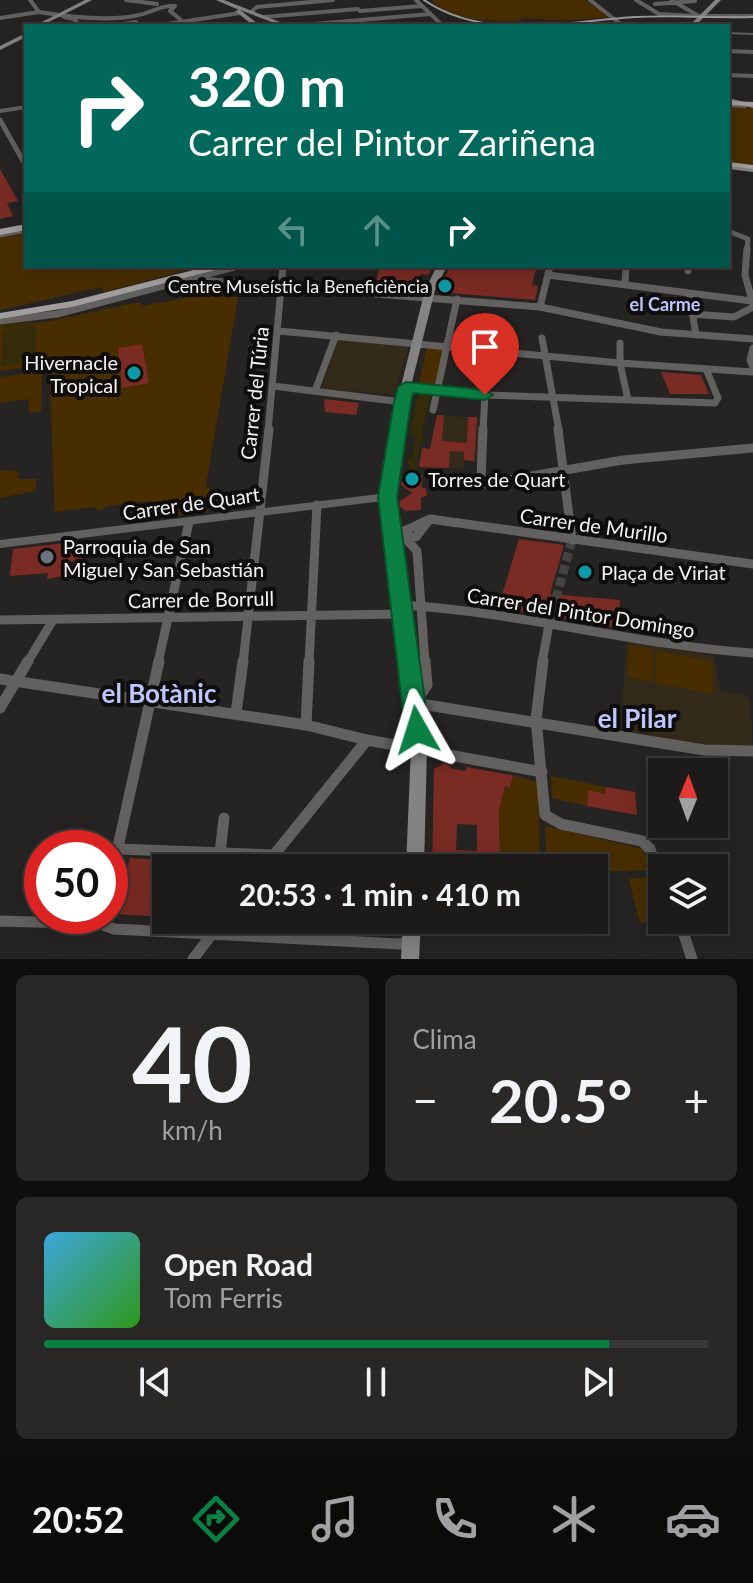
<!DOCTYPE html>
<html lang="es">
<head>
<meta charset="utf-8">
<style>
	:root { --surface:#1c1b1a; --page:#292827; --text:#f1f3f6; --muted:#a0a1a2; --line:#3a3939; --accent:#0b8043 }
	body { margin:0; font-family:Lato,sans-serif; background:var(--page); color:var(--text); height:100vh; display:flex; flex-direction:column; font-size:30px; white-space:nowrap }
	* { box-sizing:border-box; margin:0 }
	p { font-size:26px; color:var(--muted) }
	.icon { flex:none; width:44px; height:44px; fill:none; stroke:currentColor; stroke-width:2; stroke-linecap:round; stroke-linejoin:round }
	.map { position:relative; height:959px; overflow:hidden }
	.side { display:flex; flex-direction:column; gap:16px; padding:16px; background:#0f0f0e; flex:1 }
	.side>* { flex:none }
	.guide { position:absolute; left:24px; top:24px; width:706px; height:244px; border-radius:0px; box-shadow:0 4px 20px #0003,0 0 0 2px var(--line); background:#00695c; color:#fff; overflow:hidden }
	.needle { width:52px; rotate:1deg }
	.controls { position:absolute; left:648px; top:758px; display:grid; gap:16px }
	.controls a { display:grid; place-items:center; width:80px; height:80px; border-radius:0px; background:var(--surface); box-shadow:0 4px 20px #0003,0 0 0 2px var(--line); font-size:40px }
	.speed { position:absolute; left:24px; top:830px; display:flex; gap:16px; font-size:40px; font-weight:700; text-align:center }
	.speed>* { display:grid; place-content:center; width:104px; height:104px; border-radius:50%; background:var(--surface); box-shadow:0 4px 20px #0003,0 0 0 2px var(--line); line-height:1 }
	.speed .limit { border:12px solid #d22; background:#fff; color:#111 }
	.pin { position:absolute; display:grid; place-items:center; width:68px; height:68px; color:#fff; margin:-82px -34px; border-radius:50% 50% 50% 0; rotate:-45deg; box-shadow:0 0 8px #0007 }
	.pin .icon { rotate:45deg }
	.me { position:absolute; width:88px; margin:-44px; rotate:354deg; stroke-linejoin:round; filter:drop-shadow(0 0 6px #0008) }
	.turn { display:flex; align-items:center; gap:28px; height:168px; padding:0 32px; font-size:36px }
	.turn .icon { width:104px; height:104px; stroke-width:2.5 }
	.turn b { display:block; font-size:56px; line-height:68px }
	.lanes { display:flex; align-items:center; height:76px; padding:0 32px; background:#0003; justify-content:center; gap:40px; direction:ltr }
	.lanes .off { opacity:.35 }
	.big { font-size:60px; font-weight:700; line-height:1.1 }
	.side .widget { flex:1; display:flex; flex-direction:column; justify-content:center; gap:12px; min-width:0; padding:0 28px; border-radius:12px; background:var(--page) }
	.side .dial { align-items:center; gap:0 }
	.dial b { font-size:104px; line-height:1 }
	.song { display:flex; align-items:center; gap:24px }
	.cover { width:96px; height:96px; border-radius:12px; background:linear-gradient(135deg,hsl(200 70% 55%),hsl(110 70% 35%)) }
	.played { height:8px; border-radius:4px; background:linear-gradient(90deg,var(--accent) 85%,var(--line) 85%) }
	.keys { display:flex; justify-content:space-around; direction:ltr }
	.heat { display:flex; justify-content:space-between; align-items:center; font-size:44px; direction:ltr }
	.side .tiles { flex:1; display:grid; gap:16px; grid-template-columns:1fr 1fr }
	.widget:last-child { grid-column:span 2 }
	.trip { position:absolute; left:152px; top:854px; width:456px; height:80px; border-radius:0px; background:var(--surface); box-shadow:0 4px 20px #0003,0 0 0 2px var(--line); font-weight:700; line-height:80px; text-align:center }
	.tabs { display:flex; height:128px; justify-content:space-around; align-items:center; background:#0b0b0a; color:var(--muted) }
	.tabs .icon { width:56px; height:56px }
	.tabs .active { color:var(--accent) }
	.tabs b { font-size:36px; color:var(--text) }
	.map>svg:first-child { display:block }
</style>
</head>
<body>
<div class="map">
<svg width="753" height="959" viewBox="0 0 753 959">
	<rect width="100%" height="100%" fill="#262422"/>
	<path fill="#332a1a" d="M339 337 409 344 394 395 322 388Z
		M437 415 481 418 479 461 464 460 463 469 449 468 450 451 465 447 431 444Z
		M627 642 714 656 721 692 746 695 750 700 753 748 703 745 624 730 623 693Z"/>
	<path fill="#482d01" d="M431 0H585L609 17 563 21 524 18 519 21C488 21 455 23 431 0Z
		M728 107 753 108V166L728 163Z
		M26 233V266H203L104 292 102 287 0 310V238Z
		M188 297H238L207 479 206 487H210L208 512 171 516 172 505 150 508V501L107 506 100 511 94 507 55 512 49 364 0 371V325L45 322 139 302 143 306C158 302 171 302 188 297Z
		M427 346 444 348 435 385 419 384Z
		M42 371 41 411 29 413 28 399 0 403V377Z
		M0 470 18 471 19 479H37L35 491 0 498Z
		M629 645 653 649 652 682 628 677Z
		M657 651 712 661 713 694 655 683Z
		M513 776 538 782 540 868 500 866 499 811 505 787 510 788Z
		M551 776 606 787 605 794 588 791 587 806 552 798Z
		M545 826 643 849 650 870 594 872V868H546Z
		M654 877 662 893V920L676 921 640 923 629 879Z"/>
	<path fill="#332b0a" d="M26 322V325L36 324V361L1 366 3 330 22 326 2 328V324Z
		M419 392 431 393 422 433 425 441H421L418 459 415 461 418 464 417 473 403 475 410 469 407 459 412 457 414 442 417 441 409 432Z"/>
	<path fill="#7a2b23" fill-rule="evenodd" d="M0 169 18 201 7 203 13 216 0 219Z
		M380 266H395L431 269 428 275 421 274 414 286 399 285 398 289 375 287Z
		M450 266 536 269 532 285 538 286 535 300 438 292Z
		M142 344 149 383 122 388 118 348Z
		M661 372 701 375 709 394H670Z
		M324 399 359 403 356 415 325 412Z
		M437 415H444L442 441 467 443 468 417H477L474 461 464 460V452L450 451 449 468 419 467 422 448 430 449Z
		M410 475H422V488H426L427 496 421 497V510L406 511 399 506 400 501 412 493 400 484Z
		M519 539 564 545 550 594 620 600 618 628 558 618 559 613 546 610 544 615 498 608Z
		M84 541 82 560 64 563V576L47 579 48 573 10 576 13 549Z
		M445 763 453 769 466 771V767L533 779 513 776 510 788 505 786 499 811 500 868H432L434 769ZM457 824 477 825V851L456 850Z
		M606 787 635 792 637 815 587 806 588 790 605 794Z
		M130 858 218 863V868H166V917L116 914Z"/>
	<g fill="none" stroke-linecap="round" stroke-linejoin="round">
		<path stroke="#454341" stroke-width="9" stroke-dasharray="9 4" stroke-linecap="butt" d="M549 624 572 540"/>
		<path stroke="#626160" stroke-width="4" d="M30 0 39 12C70 17 109 22 139 15 153 12 160 5 175 6L170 11 181 20
			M126 0 157 4
			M416 0 443 26
			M590 0 623 26
			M636 0 659 14 695 16
			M671 0 699 16H753
			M655 4 695 1
			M360 11 422 6
			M251 12 257 7 333 0
			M64 17 74 19 80 26
			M264 17 358 9
			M0 18 39 12
			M109 26 136 22
			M154 26 240 13
			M291 26 430 14
			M728 51 753 52
			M728 75 753 76
			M728 105 745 106"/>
		<path stroke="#626160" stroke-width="5" d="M0 120 26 166
			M728 231 748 239 747 251
			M0 235 26 230"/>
		<path stroke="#626160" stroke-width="7" d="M747 249 745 275 753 304
			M688 266V271
			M548 275 752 301
			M175 278 540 307 661 332 753 339
			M625 284 626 266
			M689 293 696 335
			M540 307 550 266
			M692 314 734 317 753 307
			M0 321 57 314 238 266
			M279 331 620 363 753 372
			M542 338 559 431
			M620 343V363L628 400
			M753 348 750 360 753 367
			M273 386 402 402
			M406 387 485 395 715 403 718 398 706 369
			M315 391 336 335
			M433 410 457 299
			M268 431 283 266
			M483 431 485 395"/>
		<path stroke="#626160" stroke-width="9" d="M483 429 481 479 485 484 623 460 753 448
			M558 429 572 540
			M393 536 430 519 753 564
			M393 536 416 537 430 519
			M408 541 417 551 425 663
			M402 605C520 612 635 645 753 653
			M0 620 403 614
			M27 663 53 620
			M158 663 189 522
			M243 663 269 429
			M309 663 317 505
			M542 663 549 624"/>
		<path stroke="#626160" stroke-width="11" d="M425 661 427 685 415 703 704 750 753 751
			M543 661 536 719 545 815 561 824 642 841 650 849 662 883
			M0 679 306 725 367 740 542 772
			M0 708 28 661
			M236 713 243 661
			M306 725 309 661
			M118 849 274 855 367 740
			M220 853 224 818
			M110 883 159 661
			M679 920 692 959
			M0 921 101 924 114 929 399 944 410 942
			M193 959 212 934"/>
		<path fill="#626160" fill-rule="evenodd" d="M434 25H509L511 26H432Z
			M728 32 753 33V35L728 34Z
			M26 105V109L0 113V109Z
			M387 493 391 494 392 497 391 500 0 548V540Z"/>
		<path fill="#858382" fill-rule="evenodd" d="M85 0H92L41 26H34Z
			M216 0H224L290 26H282L240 10 261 26H254L235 11 239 10Z
			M715 0H721L695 26H689Z
			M26 33V37L0 50V46Z
			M728 98 753 104V108L728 102Z
			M728 165 753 168V172L728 169Z
			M437 266H447L435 290 407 402 393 497 427 747 424 868H406L411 747 381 497 397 402 425 290Z
			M403 920H421L419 959H401Z"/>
		<path fill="#a09d9c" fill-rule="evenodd" d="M728 101 753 102V106L728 105Z
			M728 162 753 165V169L728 166Z
			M26 224V230L0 235V229Z
			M209 266H225L223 268 72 307 0 319V313L72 301Z"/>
		<path stroke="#9c9a98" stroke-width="2" d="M424 0C485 42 566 21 635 17 674 15 714 18 753 17"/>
	</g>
	<path fill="#0b8043" stroke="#07532c" stroke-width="2" d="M406 382 485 390 493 395 485 400 413 393 411 402 397 497 429 730 425 737 417 740 409 737 405 730 378 497 394 402 398 387Z"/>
	<g fill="#0f9aa8" stroke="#0e0d0c" stroke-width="3">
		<circle cx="445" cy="286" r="8"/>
		<circle cx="134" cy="373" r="8"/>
		<circle cx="412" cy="479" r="8"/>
		<circle cx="585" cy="572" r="8"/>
	</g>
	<circle fill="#6b7280" stroke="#0e0d0c" stroke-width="3" cx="47" cy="557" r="8"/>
	<g text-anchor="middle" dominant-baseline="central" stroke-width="8" stroke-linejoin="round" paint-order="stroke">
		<g font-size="18" fill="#f5f4f2" stroke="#0e0d0c" text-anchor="end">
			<text x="429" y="286">Centre Museístic la Beneficiència</text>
		</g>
		<g font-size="18" font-weight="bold" fill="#bdc6ff" stroke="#0e0d0c">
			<text x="665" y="304">el Carme</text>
		</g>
		<g font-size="20" fill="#f5f4f2" stroke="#0e0d0c" text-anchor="start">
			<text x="118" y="362" text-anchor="end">Hivernacle<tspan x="118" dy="23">Tropical</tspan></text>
			<text x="428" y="479">Torres de Quart</text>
			<text x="63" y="546">Parroquia de San<tspan x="63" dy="23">Miguel y San Sebastián</tspan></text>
			<text x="601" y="572">Plaça de Viriat</text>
		</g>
		<g font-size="20" fill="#f5f4f2" stroke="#0e0d0c">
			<text transform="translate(254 393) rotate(-84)">Carrer del Túria</text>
			<text transform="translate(191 503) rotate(-8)">Carrer de Quart</text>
			<text transform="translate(594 525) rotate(8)">Carrer de Murillo</text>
			<text transform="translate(201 599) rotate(-1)">Carrer de Borrull</text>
			<text transform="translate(581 612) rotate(9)">Carrer del Pintor Domingo</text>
		</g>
		<g font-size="26" font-weight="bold" fill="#bdc6ff" stroke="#0e0d0c">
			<text x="159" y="693">el Botànic</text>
			<text x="637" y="718">el Pilar</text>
		</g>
	</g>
</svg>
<div class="controls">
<a><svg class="needle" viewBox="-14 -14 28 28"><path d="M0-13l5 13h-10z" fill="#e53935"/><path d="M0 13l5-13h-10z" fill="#a0a1a2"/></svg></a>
<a><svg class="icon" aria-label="layers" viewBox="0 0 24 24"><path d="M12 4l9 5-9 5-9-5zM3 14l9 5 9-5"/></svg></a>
</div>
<div class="speed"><div class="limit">50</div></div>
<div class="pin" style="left:485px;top:395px;background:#d93025"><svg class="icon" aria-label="arrive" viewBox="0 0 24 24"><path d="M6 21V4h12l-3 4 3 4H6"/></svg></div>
<svg class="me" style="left:417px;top:730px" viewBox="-20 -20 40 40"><path d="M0-17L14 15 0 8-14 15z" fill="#0b8043" stroke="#fff" stroke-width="4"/></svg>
<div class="trip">20:53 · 1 min · 410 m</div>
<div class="guide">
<div class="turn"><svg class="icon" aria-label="right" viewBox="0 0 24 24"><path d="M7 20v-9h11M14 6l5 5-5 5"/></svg><div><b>320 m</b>Carrer del Pintor Zariñena</div></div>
<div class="lanes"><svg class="icon off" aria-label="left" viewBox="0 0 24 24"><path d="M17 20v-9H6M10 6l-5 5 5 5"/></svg><svg class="icon off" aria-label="ahead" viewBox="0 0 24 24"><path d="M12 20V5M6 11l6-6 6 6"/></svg><svg class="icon" aria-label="right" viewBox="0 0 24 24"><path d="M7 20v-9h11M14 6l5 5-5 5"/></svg></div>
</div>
</div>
<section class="side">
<div class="tiles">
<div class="widget dial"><b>40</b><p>km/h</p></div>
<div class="widget"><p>Clima</p>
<div class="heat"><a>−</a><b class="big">20.5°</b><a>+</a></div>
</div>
<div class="widget">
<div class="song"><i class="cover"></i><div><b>Open Road</b><p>Tom Ferris</p></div></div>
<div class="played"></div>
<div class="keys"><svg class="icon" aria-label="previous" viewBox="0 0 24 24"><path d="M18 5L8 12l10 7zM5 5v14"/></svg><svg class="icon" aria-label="pause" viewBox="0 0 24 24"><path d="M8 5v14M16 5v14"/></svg><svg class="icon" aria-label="next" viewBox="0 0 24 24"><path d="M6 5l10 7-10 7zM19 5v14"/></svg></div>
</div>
</div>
</section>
<nav class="tabs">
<b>20:52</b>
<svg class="icon active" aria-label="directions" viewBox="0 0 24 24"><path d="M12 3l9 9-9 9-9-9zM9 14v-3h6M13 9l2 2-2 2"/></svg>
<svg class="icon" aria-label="music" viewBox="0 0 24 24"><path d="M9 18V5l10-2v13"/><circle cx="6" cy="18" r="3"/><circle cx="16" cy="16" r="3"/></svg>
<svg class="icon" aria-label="phone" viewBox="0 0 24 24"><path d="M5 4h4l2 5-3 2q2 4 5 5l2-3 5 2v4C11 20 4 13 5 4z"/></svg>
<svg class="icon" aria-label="climate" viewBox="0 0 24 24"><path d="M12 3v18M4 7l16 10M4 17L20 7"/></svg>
<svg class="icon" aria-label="car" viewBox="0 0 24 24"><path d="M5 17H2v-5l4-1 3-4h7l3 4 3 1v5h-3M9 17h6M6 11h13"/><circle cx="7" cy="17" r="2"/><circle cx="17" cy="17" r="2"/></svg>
</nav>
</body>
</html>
